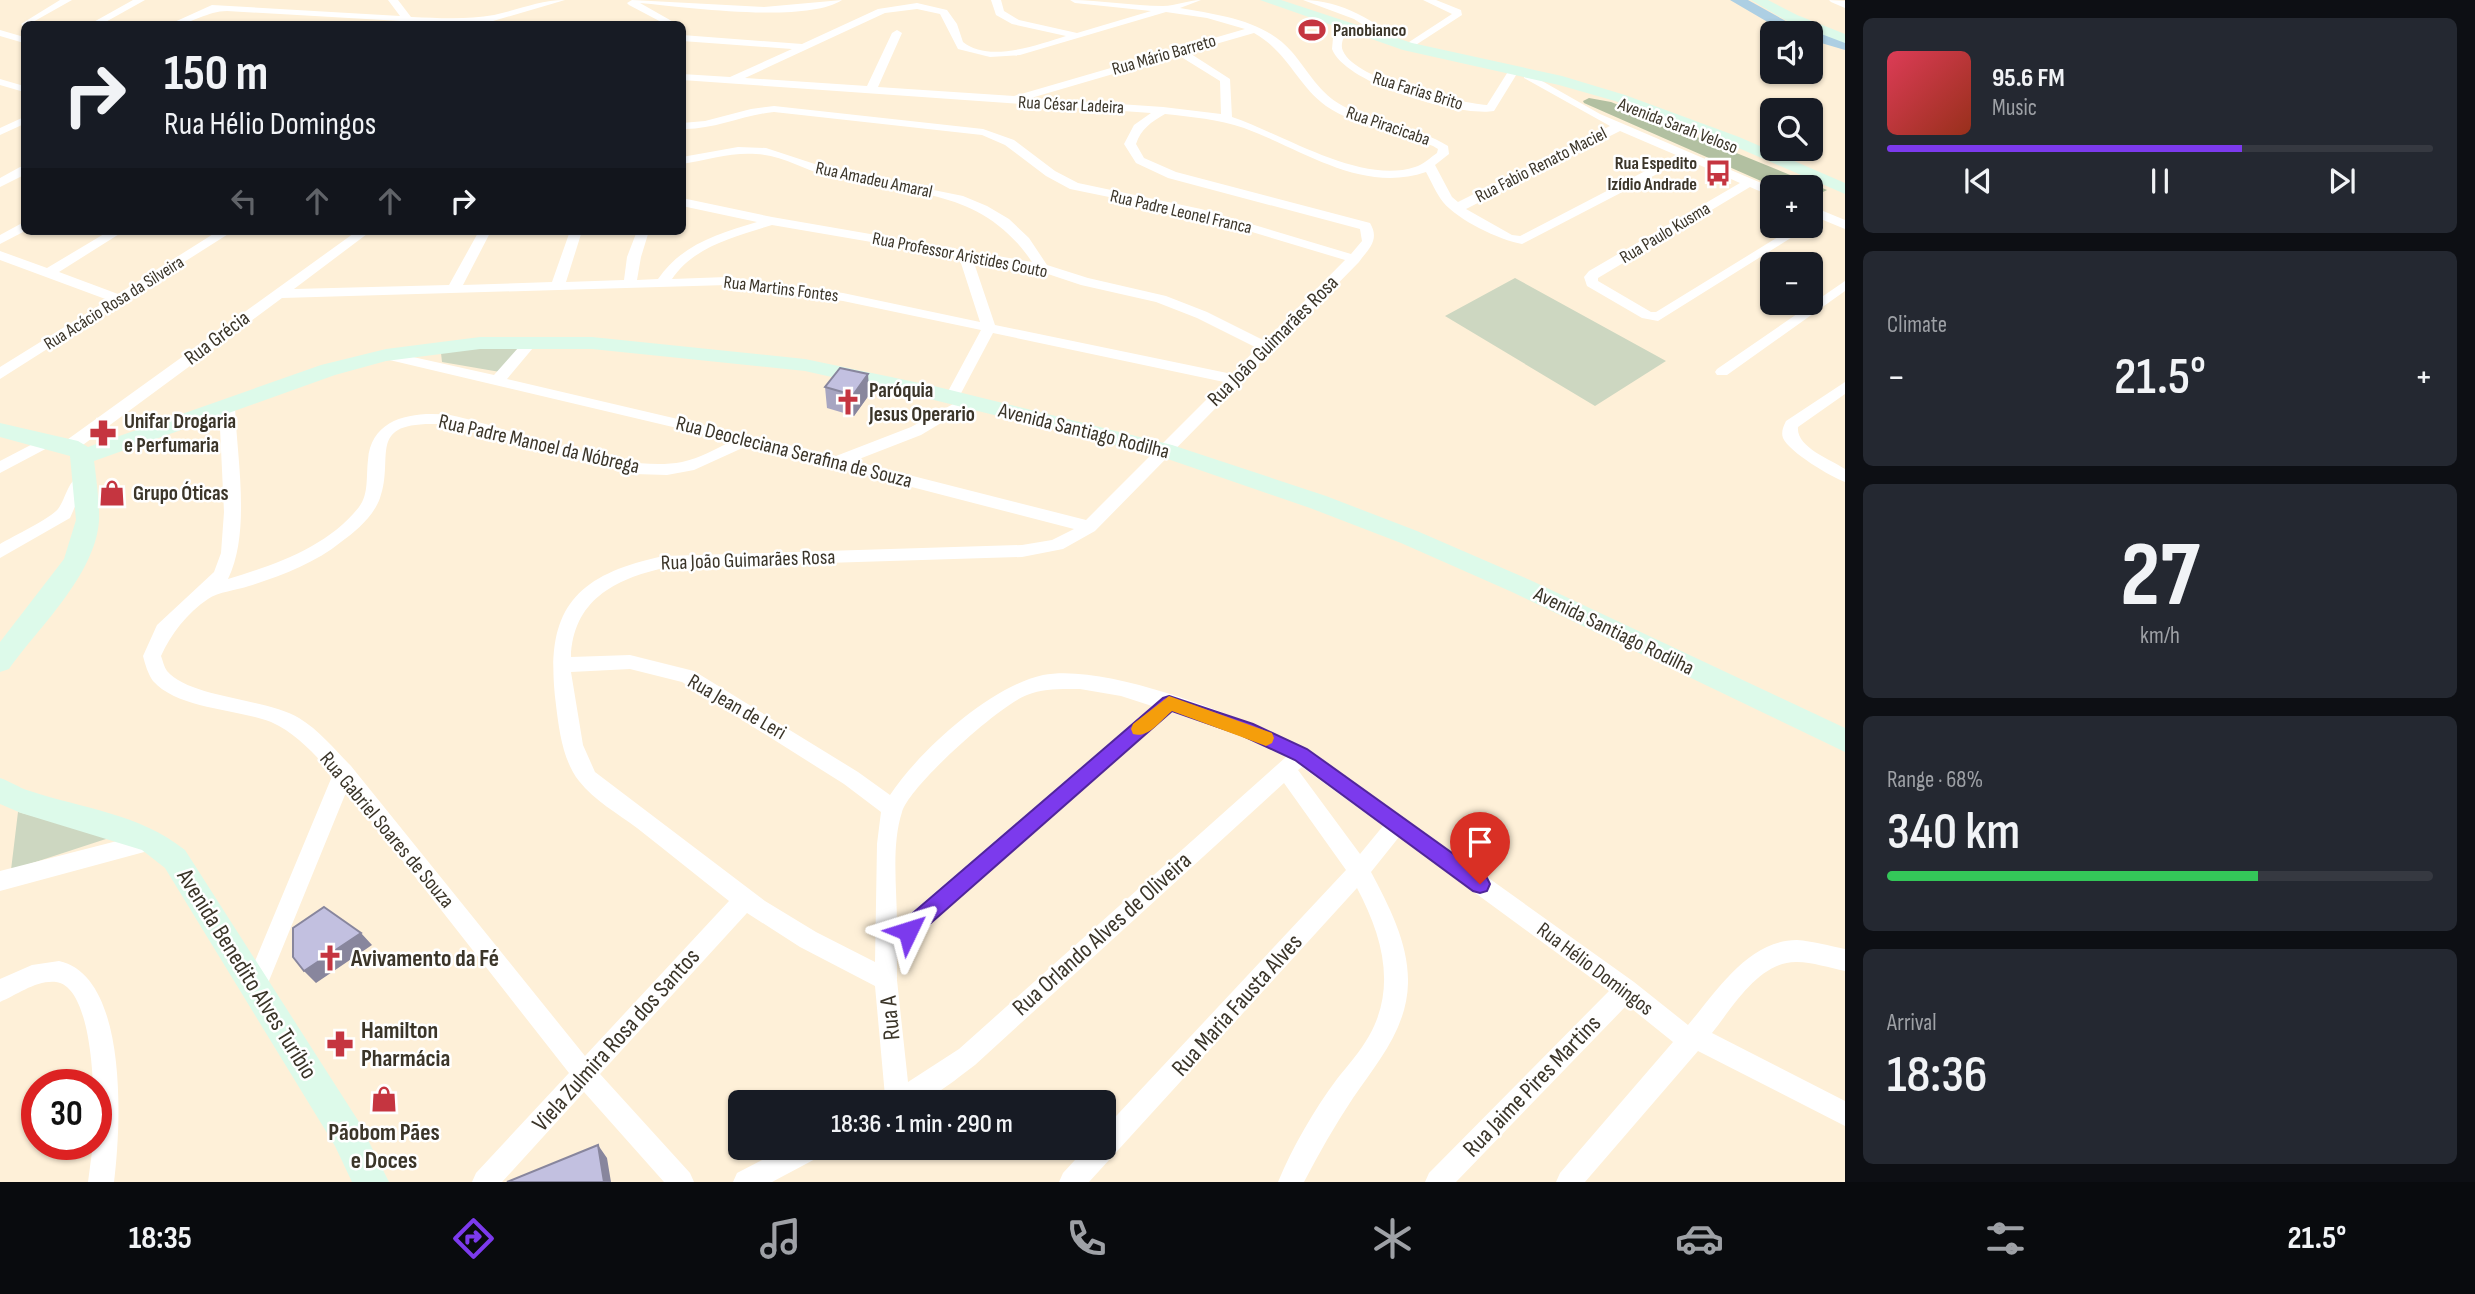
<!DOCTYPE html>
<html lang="en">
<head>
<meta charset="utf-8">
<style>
	:root { --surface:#171b24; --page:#242831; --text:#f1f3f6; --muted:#9ea1a6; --line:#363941; --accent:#7c3aed }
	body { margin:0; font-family:"Sofia Sans Condensed",sans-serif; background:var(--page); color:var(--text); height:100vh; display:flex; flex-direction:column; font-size:26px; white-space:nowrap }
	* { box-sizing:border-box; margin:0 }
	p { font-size:23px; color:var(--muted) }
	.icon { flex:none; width:38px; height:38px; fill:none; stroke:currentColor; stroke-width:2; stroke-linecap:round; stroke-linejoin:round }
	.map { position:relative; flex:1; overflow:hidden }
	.panel { display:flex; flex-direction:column; gap:18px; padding:18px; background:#0d0f14; width:630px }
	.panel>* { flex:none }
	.hud { position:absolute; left:21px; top:21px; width:665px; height:214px; border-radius:10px; box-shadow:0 2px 5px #0004; background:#171b24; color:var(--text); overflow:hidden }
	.tools { position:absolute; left:1760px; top:21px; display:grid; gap:14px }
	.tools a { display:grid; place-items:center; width:63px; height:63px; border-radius:10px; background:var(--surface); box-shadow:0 2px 5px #0004; font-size:35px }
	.speed { position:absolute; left:21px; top:1069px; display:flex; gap:14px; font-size:35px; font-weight:700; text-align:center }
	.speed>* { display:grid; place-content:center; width:91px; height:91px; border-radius:50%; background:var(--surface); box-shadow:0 2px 5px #0004; line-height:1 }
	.speed .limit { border:10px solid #d22; background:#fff; color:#111 }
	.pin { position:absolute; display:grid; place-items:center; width:60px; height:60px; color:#fff; margin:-72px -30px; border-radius:50% 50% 50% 0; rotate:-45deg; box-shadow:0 0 7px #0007 }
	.pin .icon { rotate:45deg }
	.me { position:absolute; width:77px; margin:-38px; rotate:49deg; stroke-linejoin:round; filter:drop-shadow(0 0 5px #0008) }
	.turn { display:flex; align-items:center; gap:24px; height:147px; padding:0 28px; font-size:32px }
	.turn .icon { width:91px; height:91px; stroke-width:2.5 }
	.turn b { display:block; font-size:49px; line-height:60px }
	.lanes { display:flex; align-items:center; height:66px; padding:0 28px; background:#0003; justify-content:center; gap:35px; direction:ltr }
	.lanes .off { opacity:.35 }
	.big { font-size:52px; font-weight:600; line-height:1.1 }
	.panel .tile { flex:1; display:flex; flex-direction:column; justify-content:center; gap:10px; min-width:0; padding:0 24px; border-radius:10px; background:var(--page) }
	.panel .dial { align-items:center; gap:0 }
	.dial b { font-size:91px; line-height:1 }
	.song { display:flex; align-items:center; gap:21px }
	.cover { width:84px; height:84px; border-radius:10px; background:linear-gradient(135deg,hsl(350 70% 55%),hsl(10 70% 35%)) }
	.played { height:7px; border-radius:4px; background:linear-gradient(90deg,var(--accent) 65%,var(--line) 65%) }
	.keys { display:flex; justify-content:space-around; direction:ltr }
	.heat { display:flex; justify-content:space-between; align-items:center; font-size:38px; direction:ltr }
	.charge { height:10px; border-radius:5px; background:linear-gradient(90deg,#34c759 68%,var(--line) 0) }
	.trip { position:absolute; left:728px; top:1090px; width:388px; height:70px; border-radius:10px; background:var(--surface); box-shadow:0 2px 5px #0004; font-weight:600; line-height:70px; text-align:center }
	.tabs { display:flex; height:112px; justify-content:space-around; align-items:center; background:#090b0e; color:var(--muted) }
	.tabs .icon { width:49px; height:49px }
	.tabs .selected { color:var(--accent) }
	.tabs b { font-size:32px; color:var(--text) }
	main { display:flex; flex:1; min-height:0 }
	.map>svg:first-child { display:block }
</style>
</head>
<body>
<main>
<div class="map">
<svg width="1845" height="1182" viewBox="0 0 1845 1182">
	<rect width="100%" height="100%" fill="#fef0d8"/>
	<path fill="#cdd7c1" d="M1515 278 1666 361 1595 406 1445 316Z
		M480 348 521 349 500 372 442 362 441 353Z
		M18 812 112 837 11 870Z"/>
	<path fill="#b2c0a1" d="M1589 98 1611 102 1827 190 1813 197 1811 187C1790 187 1780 176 1761 181L1584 103 1583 101Z"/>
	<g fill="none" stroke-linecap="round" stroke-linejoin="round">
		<path fill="#adcfe3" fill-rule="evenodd" d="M1730 0H1748L1793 25 1845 40V50L1811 40V33L1783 31Z"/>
		<path fill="#fff" fill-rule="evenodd" d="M60 0H72L24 27 21 24Z
			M133 0H145L102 24H90Z
			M388 0H398L411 17C438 18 467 20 494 15 518 10 540 0 565 0L493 21 453 24 227 11C206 11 190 26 170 24L212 5 400 16Z
			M632 0 764 7 842 0C805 24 686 7 640 3L677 24H665L629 5 627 3Z
			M991 0H1001L1004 11 1019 20 1077 33 1151 11 1075 3 1070 0C1101 0 1132 6 1163 6 1176 6 1188 0 1201 0L1180 8C1219 15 1265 20 1292 52 1308 71 1320 94 1343 106 1376 124 1416 126 1448 146L1449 154 1435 165 1452 197 1458 202 1610 126 1524 78V74L1528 73 1600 114 1773 188V197L1750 187 1598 278V281L1651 312H1656L1796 226H1810L1658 321 1642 318 1587 286 1584 277 1589 271 1740 183 1686 159 1522 244C1499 240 1458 220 1443 202 1436 193 1431 181 1426 172 1362 194 1302 149 1244 128 1218 119 1192 117 1165 114 1151 122 1141 129 1136 144L1144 158 1176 172 1370 223C1380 240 1369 248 1359 262L1095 531 1063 549 1022 557 664 568C614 579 573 601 571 657L630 655 694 671 858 772 890 795C919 751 991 686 1043 675 1108 662 1248 720 1308 749L1634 982 1688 1025C1716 992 1748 940 1797 940 1812 941 1830 946 1845 949V971C1830 968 1812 962 1797 962 1759 961 1733 1007 1712 1033L1845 1101V1126L1698 1051 1585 1182H1556L1560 1173 1673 1042 1627 1005 1456 1182H1425L1429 1173 1609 991 1399 837 1371 872C1389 906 1409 944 1408 983 1407 1029 1377 1063 1353 1098 1335 1125 1319 1153 1304 1182H1278C1293 1146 1314 1110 1337 1079 1348 1065 1360 1052 1369 1036 1397 987 1382 935 1357 888L1089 1182H1059L1063 1173 1086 1148H1104V1129L1346 870 1284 783 975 1065C940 1091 928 1106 883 1102L885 1096 875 986 800 947 747 913 600 1074 690 1173 694 1182H664L584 1092 502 1182H472L476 1173 569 1073 347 790 264 993 256 996 248 993 245 985 333 774C315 755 296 733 271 722 237 709 178 709 153 681 148 674 145 664 143 656L157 625 214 572 221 553 224 512 219 407 222 404 227 402 235 407C237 459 251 532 228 579 274 565 328 547 359 507 369 494 366 476 368 460 371 417 414 411 450 415 517 429 617 474 682 462 700 458 716 449 732 441L381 358 379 355 381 352 386 351 494 375 526 339 531 338 538 342 507 379 836 456 911 427 966 397 974 402 971 405 921 435 854 461 1086 520 1224 382 993 333 959 397 952 402 945 397 981 330 843 301 727 285 282 298 76 450H64L62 446 64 442 357 231H371L294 289 449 285 479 231H491L463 285 552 282 570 231H582L566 282 624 280 627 257 637 231H649L641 257 637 280 658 279C682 244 718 234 757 222L682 206V198L772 217 1032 262C981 186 907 195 828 176 804 170 782 155 756 154 732 152 707 160 682 164V157L738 147 766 148 830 169 963 196 987 206 1009 219 1029 238 1047 265 1088 278 1166 296 1207 312 1265 341 1345 260 1192 214 1070 189 1046 176 1005 145 982 135 774 112C743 115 714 130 682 129V123L705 121 751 109 774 106 983 129 1014 140 1055 171 1078 183 1201 209 1351 254 1362 241 1360 229 1168 178 1136 163 1124 144 1134 125 1151 113 682 80V74L730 77 792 49 682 41V35L802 44 878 9 917 3 947 10 957 24 963 42C989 63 1037 45 1066 36L1012 24 996 15ZM917 9 940 14 958 49 990 57 1020 55 1166 12 1207 18 1245 29 1014 96 878 87 902 33 897 30 892 33 867 86 745 78 885 13ZM1254 33C1288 52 1297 85 1326 106 1357 127 1399 132 1433 146L1438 149 1437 153C1431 157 1423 165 1415 167 1361 185 1283 134 1232 117L1230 79 1188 52ZM1178 55 1220 81 1221 114 1163 107 1031 98ZM1620 131 1676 155 1520 236 1512 235 1466 209ZM772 225 959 257 980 322 843 293 727 277 672 279C694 246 737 236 772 225ZM973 260 1039 271 1081 285 1156 302 1197 318 1257 348 1232 374 995 325ZM437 424 463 428 634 474 667 475 694 470 749 445 1074 529 1052 540 1022 545 664 556C572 575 544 612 556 705 559 730 563 761 579 781 595 801 617 813 637 828 668 852 698 877 729 901L585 1056 351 766C335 750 319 730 299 718 265 698 190 698 167 671 164 667 163 661 161 656 171 634 187 613 208 599 218 592 237 590 249 586 281 576 315 563 341 542 356 531 373 517 380 498 395 457 365 422 437 424ZM630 669 682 682 844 784 881 812 877 844 875 962 816 932 765 901 595 772 583 745 571 672ZM1080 689 1121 696 1152 706 897 925C897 889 891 846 902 812 910 785 1000 705 1027 695 1044 688 1062 689 1080 689ZM1171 712 1241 735 1286 757 959 1049 908 1082 897 980V953ZM1302 767 1383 826 1360 854 1298 770Z
			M1303 0C1342 0 1375 22 1406 44L1452 14 1423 0H1436L1461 10 1462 15 1408 50 1398 48 1354 19Z
			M1829 0 1845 1V8L1831 2Z
			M1341 24 1350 26C1346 33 1339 43 1343 51 1356 81 1456 102 1487 105L1509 70 1518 72 1494 111C1459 117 1345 84 1332 49L1333 38Z
			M0 30 24 37V43L0 36Z
			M0 79 24 86V92L0 85Z
			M24 117V124L0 135V128Z
			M20 167H24V175L0 187V178Z
			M1811 206 1845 220V229L1811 215Z
			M24 222 25 231 0 244V235Z
			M109 231H124L59 272 118 294 218 231H233L0 379V367L108 300 0 260V251L47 268Z
			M1845 281V291L1727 375H1717L1715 372 1717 369Z
			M1845 382V394L1798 427C1796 447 1830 459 1845 469V482C1831 477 1789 452 1783 438 1781 432 1783 427 1786 421Z
			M48 436 56 441 53 445 0 473V461Z
			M84 474 92 480 80 495 70 518 0 558V544C12 537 51 518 58 509 67 497 67 479 84 474Z
			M152 832 159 834 162 841 159 848 0 891V871Z
			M59 961C129 976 121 1128 114 1182H88L93 1144H96V1085H93C92 1062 87 986 56 982 36 980 17 995 0 1002V979L32 965Z
			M785 1148H822L819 1157 772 1182H733L737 1173Z"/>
		<path fill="#ddfaea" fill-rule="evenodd" d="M1260 0H1281L1412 43 1562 76 1625 95 1739 137 1845 183V194L1727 143 1615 101 1559 85 1403 50Z
			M1751 0H1768L1797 15 1845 34V43L1787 21Z
			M480 337H592L805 359 934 386 1172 445 1326 496 1417 531 1530 580 1845 728V752L1512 592 1401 543 1310 508 1159 456 934 400 805 371 592 349H480L386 361 335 375 94 461C96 475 100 508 99 521 95 575 39 627 9 669L0 672V642L64 559 76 520 70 456 0 437V423L78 441 88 447 321 365 386 349Z
			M0 778C10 781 19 788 30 791 84 809 138 813 185 850L359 1122 389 1182H352L335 1146 165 868 142 850 21 813 0 804Z"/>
	</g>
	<path fill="#a7a5c1" d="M868 374 869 395 854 416 827 408 825 387Z"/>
	<path fill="#88869d" d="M868 374 869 395 854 416 853 395Z
		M361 933 372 945 316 983 304 971Z
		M598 1145 607 1158 611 1182H604Z"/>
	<path fill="#c2c0e0" stroke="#88869d" stroke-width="2" d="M840 368 868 374 853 395 825 387Z
		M324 907 361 933 304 971 293 957V928Z
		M598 1145 604 1182H507Z"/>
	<path fill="#7c3aed" stroke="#51269a" stroke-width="2" d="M1169 696 1253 724 1307 749 1487 878 1490 884 1487 891 1480 893 1473 891 1295 760 1241 735 1172 711 915 937 908 940 900 937 898 931 900 924 1163 698Z"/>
	<path fill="#f59e0b" d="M1169 696 1272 733 1274 738 1272 743 1266 746 1172 711C1161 720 1148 739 1133 734L1131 729 1133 724Z"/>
	<defs>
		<g id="stadium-bare" transform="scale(2.1)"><path d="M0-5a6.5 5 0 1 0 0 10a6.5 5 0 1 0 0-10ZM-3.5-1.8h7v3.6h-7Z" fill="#c53540" stroke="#fff" stroke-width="2.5" paint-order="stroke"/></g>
		<g id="bus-bare" transform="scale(2.1)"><path d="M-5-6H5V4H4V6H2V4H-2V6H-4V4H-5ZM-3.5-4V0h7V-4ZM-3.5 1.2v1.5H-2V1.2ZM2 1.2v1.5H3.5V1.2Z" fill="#c53540" stroke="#fff" stroke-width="2.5" paint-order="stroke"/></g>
		<g id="church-bare" transform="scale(2.1)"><path d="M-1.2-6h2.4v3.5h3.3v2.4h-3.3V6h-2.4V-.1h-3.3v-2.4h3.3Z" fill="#c53540" stroke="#fff" stroke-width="2.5" paint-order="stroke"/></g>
		<g id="pharmacy-bare" transform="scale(2.1)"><path d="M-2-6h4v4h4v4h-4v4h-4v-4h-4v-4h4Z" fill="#c53540" stroke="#fff" stroke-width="2.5" paint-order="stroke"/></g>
		<g id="shop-bare" transform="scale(2.1)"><path d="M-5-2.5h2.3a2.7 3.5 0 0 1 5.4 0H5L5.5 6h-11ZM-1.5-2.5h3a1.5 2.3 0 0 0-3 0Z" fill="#c53540" stroke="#fff" stroke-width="2.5" paint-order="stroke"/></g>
	</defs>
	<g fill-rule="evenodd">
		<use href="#stadium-bare" x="1312" y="30"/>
		<use href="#bus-bare" x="1718" y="173"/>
		<use href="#church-bare" x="848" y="402"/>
		<use href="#pharmacy-bare" x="103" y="433"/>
		<use href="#shop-bare" x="112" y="493"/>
		<use href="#church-bare" x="330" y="958"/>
		<use href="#pharmacy-bare" x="340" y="1044"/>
		<use href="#shop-bare" x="384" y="1099"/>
	</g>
	<g text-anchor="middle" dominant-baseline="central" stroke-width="5" stroke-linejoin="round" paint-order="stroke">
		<g font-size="18" font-weight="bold" fill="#3b3529" stroke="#fff" text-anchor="start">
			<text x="1333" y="30">Panobianco</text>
			<text x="1697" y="163" text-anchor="end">Rua Espedito<tspan x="1697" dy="21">Izídio Andrade</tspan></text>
		</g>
		<g font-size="18" fill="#3b3529" stroke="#fff">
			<text transform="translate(1164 55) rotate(-16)">Rua Mário Barreto</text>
			<text transform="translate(1418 91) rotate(17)">Rua Farias Brito</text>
			<text transform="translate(1071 105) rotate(3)">Rua César Ladeira</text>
			<text transform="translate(1388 126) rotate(19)">Rua Piracicaba</text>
			<text transform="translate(1678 126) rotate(21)">Avenida Sarah Veloso</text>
			<text transform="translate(1541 165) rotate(-27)">Rua Fabio Renato Maciel</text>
			<text transform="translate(874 180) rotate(12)">Rua Amadeu Amaral</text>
			<text transform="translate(1181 212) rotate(13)">Rua Padre Leonel Franca</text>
			<text transform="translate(1665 233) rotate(-31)">Rua Paulo Kusma</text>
			<text transform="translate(960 255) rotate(11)">Rua Professor Aristides Couto</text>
			<text transform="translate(781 289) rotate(7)">Rua Martins Fontes</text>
			<text transform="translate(114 303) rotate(-32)">Rua Acácio Rosa da Silveira</text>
		</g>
		<g font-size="21" fill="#3b3529" stroke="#fff">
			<text transform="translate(217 338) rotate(-37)">Rua Grécia</text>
			<text transform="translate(1273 341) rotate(-45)">Rua João Guimarães Rosa</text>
			<text transform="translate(1084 431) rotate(14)">Avenida Santiago Rodilha</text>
			<text transform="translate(539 444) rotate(13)">Rua Padre Manoel da Nóbrega</text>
			<text transform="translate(794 452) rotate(14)">Rua Deocleciana Serafina de Souza</text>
			<text transform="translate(748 560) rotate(-2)">Rua João Guimarães Rosa</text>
			<text transform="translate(1614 631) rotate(26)">Avenida Santiago Rodilha</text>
			<text transform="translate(737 707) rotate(30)">Rua Jean de Leri</text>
			<text transform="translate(387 830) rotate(50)">Rua Gabriel Soares de Souza</text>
			<text transform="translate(1595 969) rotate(37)">Rua Hélio Domingos</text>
		</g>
		<g font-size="21" font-weight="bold" fill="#3b3529" stroke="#fff" text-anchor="start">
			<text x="869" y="390">Paróquia<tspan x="869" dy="24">Jesus Operario</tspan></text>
			<text x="124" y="421">Unifar Drogaria<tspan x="124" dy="24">e Perfumaria</tspan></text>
			<text x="133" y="493">Grupo Óticas</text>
		</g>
		<g font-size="24" fill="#3b3529" stroke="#fff">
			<text transform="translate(1102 934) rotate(-42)">Rua Orlando Alves de Oliveira</text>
			<text transform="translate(247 974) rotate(58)">Avenida Benedito Alves Turíbio</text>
			<text transform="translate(1237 1005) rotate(-48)">Rua Maria Fausta Alves</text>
			<text transform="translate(890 1018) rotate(-95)">Rua A</text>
			<text transform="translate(616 1040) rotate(-48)">Viela Zulmira Rosa dos Santos</text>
			<text transform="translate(1532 1086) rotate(-46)">Rua Jaime Pires Martins</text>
		</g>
		<g font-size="24" font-weight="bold" fill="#3b3529" stroke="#fff" text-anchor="start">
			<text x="351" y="958">Avivamento da Fé</text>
			<text x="361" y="1030">Hamilton<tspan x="361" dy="28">Pharmácia</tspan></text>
			<text x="384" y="1132" text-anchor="middle">Pãobom Pães<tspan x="384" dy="28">e Doces</tspan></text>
		</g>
	</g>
</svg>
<div class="tools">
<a><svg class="icon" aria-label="sound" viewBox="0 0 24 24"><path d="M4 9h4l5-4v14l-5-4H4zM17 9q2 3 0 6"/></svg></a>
<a><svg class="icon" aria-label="search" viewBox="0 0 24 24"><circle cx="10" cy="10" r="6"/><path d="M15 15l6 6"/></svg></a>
<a>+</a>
<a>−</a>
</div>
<div class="speed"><div class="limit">30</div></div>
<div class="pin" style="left:1480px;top:884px;background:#d93025"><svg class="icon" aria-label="arrive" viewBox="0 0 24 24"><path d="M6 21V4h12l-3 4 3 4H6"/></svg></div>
<svg class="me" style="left:908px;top:931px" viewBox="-20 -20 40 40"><path d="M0-17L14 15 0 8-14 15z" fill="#7c3aed" stroke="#fff" stroke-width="4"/></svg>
<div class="trip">18:36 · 1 min · 290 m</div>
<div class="hud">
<div class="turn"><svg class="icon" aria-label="right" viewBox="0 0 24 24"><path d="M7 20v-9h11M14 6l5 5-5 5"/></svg><div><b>150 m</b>Rua Hélio Domingos</div></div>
<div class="lanes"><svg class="icon off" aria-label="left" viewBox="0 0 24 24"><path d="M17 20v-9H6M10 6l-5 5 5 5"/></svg><svg class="icon off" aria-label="ahead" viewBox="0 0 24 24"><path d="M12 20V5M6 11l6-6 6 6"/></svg><svg class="icon off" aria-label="ahead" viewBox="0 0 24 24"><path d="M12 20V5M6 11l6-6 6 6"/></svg><svg class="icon" aria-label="right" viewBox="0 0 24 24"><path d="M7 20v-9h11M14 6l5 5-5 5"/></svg></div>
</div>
</div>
<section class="panel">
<div class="tile">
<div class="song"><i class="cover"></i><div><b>95.6 FM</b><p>Music</p></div></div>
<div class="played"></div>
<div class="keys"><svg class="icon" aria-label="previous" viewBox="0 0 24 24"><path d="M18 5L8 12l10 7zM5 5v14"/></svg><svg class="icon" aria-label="pause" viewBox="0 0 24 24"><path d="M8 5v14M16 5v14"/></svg><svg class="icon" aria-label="next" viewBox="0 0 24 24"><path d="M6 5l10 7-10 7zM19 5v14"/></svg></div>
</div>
<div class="tile"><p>Climate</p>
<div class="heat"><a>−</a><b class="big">21.5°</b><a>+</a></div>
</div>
<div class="tile dial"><b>27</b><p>km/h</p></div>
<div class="tile"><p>Range · 68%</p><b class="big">340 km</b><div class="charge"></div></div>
<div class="tile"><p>Arrival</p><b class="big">18:36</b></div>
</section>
</main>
<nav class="tabs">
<b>18:35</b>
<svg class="icon selected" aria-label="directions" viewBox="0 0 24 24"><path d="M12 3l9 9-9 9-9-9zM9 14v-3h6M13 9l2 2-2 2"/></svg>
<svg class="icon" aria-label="music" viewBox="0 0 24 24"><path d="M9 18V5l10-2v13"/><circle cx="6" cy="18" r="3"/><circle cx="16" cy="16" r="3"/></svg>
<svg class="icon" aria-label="phone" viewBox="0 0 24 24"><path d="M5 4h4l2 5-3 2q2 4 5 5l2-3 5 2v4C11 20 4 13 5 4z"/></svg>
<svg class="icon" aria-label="climate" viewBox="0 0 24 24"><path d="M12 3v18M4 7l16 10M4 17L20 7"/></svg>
<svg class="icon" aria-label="car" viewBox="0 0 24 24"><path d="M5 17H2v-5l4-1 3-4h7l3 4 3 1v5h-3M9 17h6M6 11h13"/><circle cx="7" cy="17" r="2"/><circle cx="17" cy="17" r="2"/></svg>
<svg class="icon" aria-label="filters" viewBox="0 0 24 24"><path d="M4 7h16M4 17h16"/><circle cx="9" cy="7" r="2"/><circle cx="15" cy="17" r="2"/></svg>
<b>21.5°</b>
</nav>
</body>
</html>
